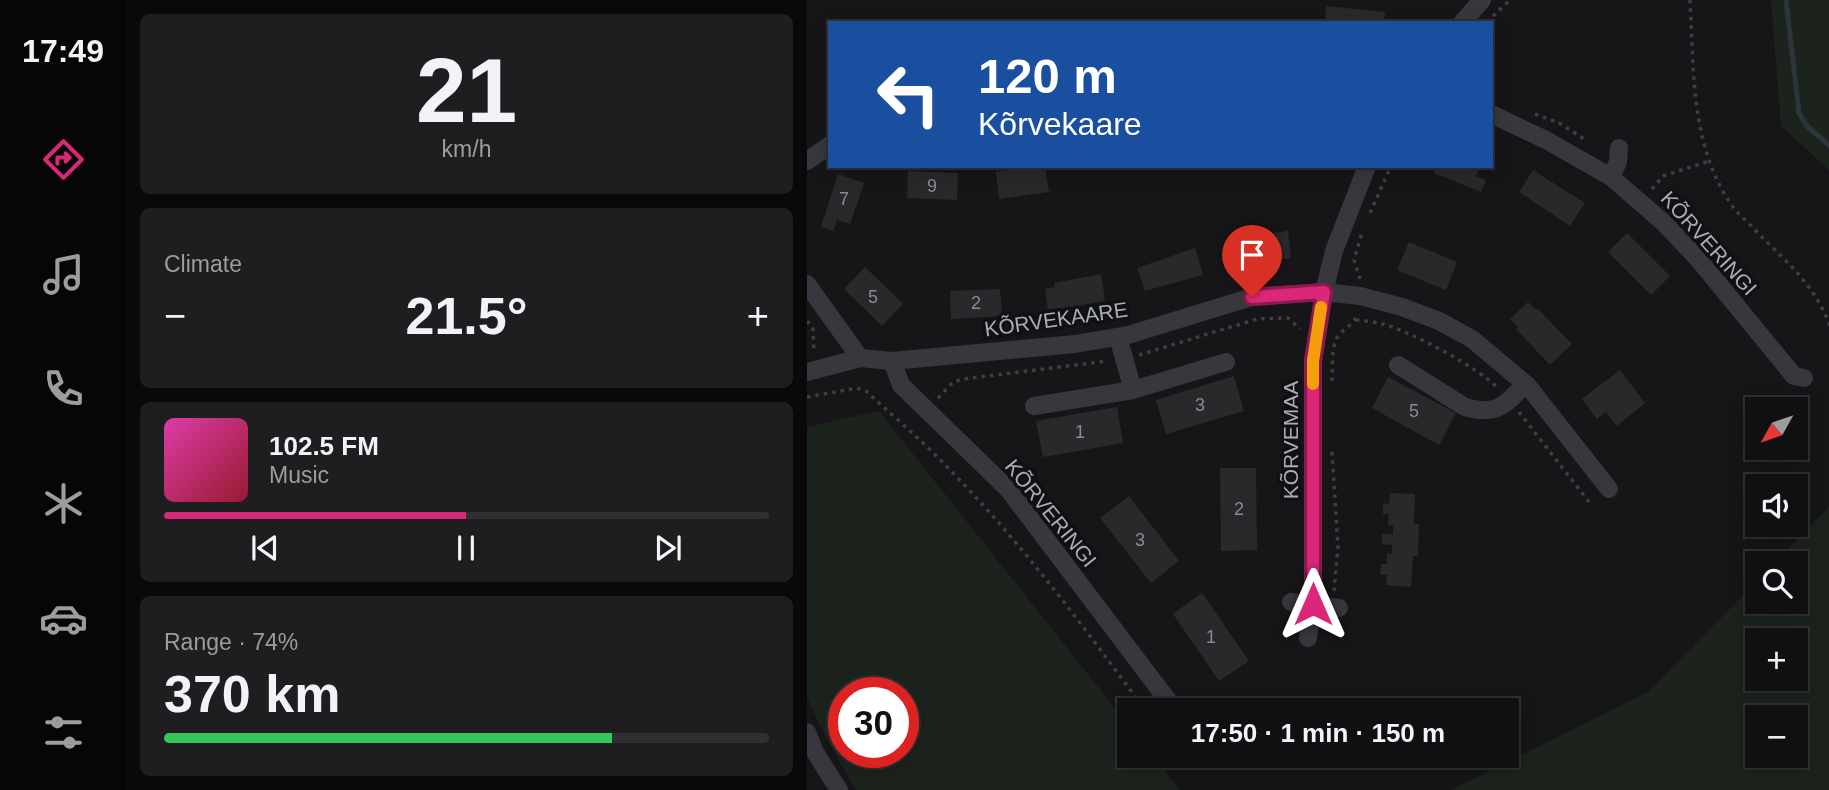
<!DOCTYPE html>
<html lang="en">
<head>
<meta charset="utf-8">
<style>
	:root { --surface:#101012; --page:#1e1e20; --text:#f1f3f6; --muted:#9c9d9f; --line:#303032; --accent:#db2777 }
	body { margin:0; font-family:Helvetica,sans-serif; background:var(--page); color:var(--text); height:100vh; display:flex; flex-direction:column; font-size:26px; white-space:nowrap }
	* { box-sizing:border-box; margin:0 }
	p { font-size:23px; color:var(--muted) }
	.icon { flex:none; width:38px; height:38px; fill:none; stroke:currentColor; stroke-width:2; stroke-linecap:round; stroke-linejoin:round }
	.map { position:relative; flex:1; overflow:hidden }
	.details { display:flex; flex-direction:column; gap:14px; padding:14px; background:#09090a; width:681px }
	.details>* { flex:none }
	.guide { position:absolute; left:21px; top:21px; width:665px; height:147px; border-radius:0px; box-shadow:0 4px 18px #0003,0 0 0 2px var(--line); background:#1a4fa0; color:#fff; overflow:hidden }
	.needle { width:46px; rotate:230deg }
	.controls { position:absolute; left:938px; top:397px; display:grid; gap:14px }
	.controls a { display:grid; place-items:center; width:63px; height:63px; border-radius:0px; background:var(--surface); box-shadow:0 4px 18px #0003,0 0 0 2px var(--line); font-size:35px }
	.speed { position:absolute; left:21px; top:677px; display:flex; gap:14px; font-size:35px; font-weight:700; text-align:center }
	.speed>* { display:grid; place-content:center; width:91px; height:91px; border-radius:50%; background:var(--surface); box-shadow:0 4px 18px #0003,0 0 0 2px var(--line); line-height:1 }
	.speed .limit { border:10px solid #d22; background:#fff; color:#111 }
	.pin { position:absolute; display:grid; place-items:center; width:60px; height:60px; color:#fff; margin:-72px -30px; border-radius:50% 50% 50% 0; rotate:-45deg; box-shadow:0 0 7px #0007 }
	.pin .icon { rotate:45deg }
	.me { position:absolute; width:77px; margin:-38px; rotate:0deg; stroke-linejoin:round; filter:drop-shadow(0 0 5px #0008) }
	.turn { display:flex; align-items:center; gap:24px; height:147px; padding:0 35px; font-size:32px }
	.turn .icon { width:91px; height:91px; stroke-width:2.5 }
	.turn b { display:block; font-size:49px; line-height:60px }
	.big { font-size:52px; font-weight:600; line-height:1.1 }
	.details .widget { flex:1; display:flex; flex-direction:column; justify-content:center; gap:10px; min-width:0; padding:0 24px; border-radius:10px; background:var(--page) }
	.details .dial { align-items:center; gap:0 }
	.dial b { font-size:91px; line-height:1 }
	.song { display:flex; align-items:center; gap:21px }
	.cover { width:84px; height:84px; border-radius:10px; background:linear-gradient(135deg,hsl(320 70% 55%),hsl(350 70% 35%)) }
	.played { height:7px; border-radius:4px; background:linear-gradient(90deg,var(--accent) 50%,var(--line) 50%) }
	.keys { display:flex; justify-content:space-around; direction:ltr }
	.heat { display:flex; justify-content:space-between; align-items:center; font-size:38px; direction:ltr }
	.charge { height:10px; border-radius:5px; background:linear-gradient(90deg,#34c759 74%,var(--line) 0) }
	.trip { position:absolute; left:310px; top:698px; width:402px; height:70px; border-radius:0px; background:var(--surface); box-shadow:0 4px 18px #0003,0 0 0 2px var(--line); font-weight:600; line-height:70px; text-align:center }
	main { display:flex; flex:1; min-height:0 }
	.menu { display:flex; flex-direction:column; width:126px; justify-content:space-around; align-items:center; background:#060607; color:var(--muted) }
	.menu .icon { width:49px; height:49px }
	.menu .current { color:var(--accent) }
	.menu b { font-size:32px; color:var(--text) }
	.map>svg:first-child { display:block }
</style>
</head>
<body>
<main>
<nav class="menu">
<b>17:49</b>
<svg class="icon current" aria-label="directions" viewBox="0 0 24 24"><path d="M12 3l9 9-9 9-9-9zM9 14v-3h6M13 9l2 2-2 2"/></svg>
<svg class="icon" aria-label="music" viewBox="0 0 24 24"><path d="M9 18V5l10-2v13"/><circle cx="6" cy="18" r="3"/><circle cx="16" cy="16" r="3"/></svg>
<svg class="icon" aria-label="phone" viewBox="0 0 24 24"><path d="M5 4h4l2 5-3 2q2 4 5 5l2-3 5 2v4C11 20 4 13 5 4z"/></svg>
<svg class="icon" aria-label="climate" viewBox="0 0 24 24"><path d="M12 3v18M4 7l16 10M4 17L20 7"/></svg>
<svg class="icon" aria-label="car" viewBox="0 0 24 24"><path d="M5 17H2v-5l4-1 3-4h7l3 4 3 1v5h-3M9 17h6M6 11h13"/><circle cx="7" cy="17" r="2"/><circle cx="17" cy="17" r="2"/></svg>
<svg class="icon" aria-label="filters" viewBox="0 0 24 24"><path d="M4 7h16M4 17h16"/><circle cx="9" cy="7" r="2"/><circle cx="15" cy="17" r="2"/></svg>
</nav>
<section class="details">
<div class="widget dial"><b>21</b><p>km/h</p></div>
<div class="widget"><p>Climate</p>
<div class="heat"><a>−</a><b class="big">21.5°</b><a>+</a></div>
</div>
<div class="widget">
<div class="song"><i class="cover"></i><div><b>102.5 FM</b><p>Music</p></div></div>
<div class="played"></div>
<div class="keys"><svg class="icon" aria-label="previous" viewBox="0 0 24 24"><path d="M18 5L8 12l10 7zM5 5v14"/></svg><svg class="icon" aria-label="pause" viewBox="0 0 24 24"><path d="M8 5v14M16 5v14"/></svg><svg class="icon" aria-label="next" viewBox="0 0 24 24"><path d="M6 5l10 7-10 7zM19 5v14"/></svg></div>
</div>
<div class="widget"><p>Range · 74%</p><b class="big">370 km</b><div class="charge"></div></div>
</section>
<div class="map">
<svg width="1023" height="790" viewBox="0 0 1023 790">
	<rect width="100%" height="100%" fill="#161618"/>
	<path fill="#1c231d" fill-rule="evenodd" d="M964 0H1022V170L974 126Z
		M72 411 322 726V756H346L373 790H49L18 736 0 698V427ZM37 693H96V752H37Z
		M1022 507V790H644L841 692 950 581V602H989V564L967 563ZM950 640H989V679H950ZM950 718H989V756H950Z"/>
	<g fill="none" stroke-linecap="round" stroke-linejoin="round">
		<path stroke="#2c353c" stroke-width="5" d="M979 0 992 113 999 125 1023 146"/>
	</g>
	<path fill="#29292c" d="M519 6 578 12 577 23H518Z
		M230 166H238L242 192 192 199 189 172Z
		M630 166H650L658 170 659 166H673L669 176 679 180 674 192 627 173Z
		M726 170 778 203 763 226 712 192Z
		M101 171 151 173 150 200 100 198Z
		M31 174 57 183 43 224 30 220 26 231 14 227Z
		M481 231 484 258 436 264 432 237Z
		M820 233 863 276 844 295 801 252Z
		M602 242 650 262 639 290 590 270Z
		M388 248 396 275 338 291 330 268Z
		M58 267 96 304 75 326 37 289Z
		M294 274 298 301 241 311 238 289 248 287 247 283Z
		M193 289 195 316 144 319 143 291Z
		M721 302 729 310 730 308 765 344 743 365 709 329 711 327 703 319Z
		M813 370 838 403 810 426 799 412 790 419 775 399Z
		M427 376 437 411 359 434 349 400Z
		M581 377 649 413 632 445 565 408Z
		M310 407 316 443 236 457 229 421Z
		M413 468H449L450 550 414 551Z
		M583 493 608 494 607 524H612L611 556H606L604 587 579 585 580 575H573L574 564H580V554H585V545L575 544V534H586V525H581L582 514H576V503L582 504Z
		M322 496 372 561 344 583 293 518Z
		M395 593 442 661 412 681 366 614Z"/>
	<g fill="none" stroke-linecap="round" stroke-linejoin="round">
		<path stroke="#3d3f44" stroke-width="3.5" stroke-dasharray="3.5 5" stroke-linecap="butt" d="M883 0C887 70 883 147 926 207 932 215 941 222 948 230 979 262 1007 283 1023 326
			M686 16 703 0
			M728 114 752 123 777 139
			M845 189 856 176 902 161
			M563 213 584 166
			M553 279 547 260 555 233
			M549 320C558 321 568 322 576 324 605 332 670 367 691 388
			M0 321 6 329 7 352
			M332 355 450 319 481 318 493 329
			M525 381C526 369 524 352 529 340 533 329 548 326 550 314
			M0 397 50 388 59 391C87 417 117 442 144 471 216 545 277 627 338 710
			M131 398 146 382 156 379 301 361
			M712 412 782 502
			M525 452 531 547 527 591"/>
		<path stroke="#37383d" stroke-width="18" d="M655 23 675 0
			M684 114 739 140 804 177 857 223 892 260 987 376 997 378
			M0 161 23 145
			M804 177 811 162 812 148
			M0 284 53 358
			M311 337 326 390 419 362
			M85 361 94 385 201 489 362 702
			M591 365 658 407C689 416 698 406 718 384
			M0 372 53 358 85 361 268 344 321 335 445 297 517 292 553 296 595 307 632 321 665 339 721 386 802 489
			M227 406 326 390
			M484 602 532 608
			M501 638 506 604V361L517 292 527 251 560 166
			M0 732 8 752 32 790"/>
	</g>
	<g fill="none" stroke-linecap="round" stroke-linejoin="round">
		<g stroke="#8e194d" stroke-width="18">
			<path id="route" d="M445 297 517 292 506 361V604"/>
		</g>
		<use href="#route" stroke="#db2777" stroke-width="12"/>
		<path stroke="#f59e0b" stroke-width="12" d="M506 384V361L514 307"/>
	</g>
	<g text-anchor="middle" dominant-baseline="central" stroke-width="7" stroke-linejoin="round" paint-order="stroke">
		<g font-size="18" fill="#888b94">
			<text x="125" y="186">9</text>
			<text x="37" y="199">7</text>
			<text x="66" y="297">5</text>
			<text x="169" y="303">2</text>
			<text x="393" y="405">3</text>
			<text x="607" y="411">5</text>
			<text x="273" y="432">1</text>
			<text x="432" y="509">2</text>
			<text x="333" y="540">3</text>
			<text x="404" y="637">1</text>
		</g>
		<g font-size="21" fill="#a8adb8" stroke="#111113">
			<text transform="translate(902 243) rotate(48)">KÕRVERINGI</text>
			<text transform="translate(249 319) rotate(-8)">KÕRVEKAARE</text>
			<text transform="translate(483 440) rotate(-90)">KÕRVEMAA</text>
			<text transform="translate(244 513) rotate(51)">KÕRVERINGI</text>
		</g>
	</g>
</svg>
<div class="controls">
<a><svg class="needle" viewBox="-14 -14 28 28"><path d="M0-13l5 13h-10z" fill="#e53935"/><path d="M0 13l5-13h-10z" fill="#9c9d9f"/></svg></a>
<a><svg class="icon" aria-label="sound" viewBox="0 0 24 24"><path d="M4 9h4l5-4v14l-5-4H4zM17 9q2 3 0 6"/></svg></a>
<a><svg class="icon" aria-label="search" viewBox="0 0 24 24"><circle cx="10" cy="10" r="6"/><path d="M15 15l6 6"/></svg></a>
<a>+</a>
<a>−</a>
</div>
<div class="speed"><div class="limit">30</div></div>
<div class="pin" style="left:445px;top:297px;background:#d93025"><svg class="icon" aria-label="arrive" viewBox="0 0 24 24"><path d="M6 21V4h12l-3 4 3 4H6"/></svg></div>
<svg class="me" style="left:506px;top:604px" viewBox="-20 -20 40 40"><path d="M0-17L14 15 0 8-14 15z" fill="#db2777" stroke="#fff" stroke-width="4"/></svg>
<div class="trip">17:50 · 1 min · 150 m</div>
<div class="guide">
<div class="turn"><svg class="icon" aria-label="left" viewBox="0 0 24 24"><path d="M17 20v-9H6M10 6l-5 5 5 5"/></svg><div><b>120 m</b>Kõrvekaare</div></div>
</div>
</div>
</main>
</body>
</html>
